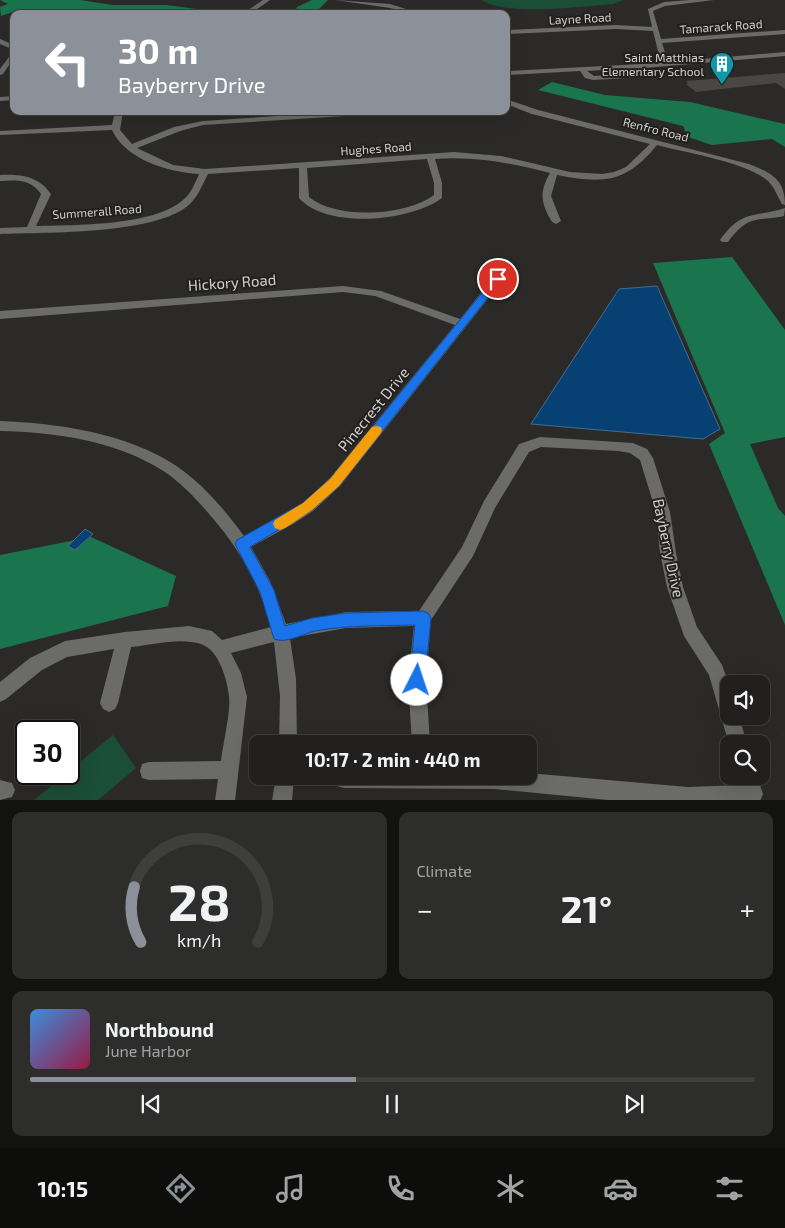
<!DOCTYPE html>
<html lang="en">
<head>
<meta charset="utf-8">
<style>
	:root { --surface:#21201f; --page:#2d2d2c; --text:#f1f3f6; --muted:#a2a3a4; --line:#3e3e3d; --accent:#8c9099 }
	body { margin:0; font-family:"Exo 2",sans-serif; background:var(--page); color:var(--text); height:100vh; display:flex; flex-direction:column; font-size:19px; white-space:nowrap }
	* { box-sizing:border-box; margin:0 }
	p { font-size:16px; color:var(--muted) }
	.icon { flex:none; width:28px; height:28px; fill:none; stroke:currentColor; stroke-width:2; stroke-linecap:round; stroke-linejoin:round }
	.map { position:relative; height:800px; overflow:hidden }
	.side { display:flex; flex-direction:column; gap:12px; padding:12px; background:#121211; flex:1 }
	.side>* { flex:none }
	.hud { position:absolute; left:10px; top:10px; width:500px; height:105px; border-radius:10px; box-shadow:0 5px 20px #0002,0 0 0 1px var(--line); background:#8c9099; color:#fff; overflow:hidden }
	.fabs { position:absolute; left:720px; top:675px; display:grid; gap:10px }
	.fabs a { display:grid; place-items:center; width:50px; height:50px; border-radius:10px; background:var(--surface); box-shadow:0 5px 20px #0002,0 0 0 1px var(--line); font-size:25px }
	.speed { position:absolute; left:15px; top:720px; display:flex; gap:10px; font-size:25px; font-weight:700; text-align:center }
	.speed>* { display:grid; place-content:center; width:65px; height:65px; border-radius:50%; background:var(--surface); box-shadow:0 5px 20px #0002,0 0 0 1px var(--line); line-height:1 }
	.speed .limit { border:2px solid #111; border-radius:8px; background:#fff; color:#111 }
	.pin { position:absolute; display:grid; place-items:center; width:42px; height:42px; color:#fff; margin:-21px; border:2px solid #fff; border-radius:50%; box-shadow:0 1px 5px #0007 }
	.me { position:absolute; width:55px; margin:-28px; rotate:4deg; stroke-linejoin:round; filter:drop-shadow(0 0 4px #0008) }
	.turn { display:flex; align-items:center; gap:18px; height:105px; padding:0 25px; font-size:22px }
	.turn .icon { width:65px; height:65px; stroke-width:2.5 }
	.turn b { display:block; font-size:35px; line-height:42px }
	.big { font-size:38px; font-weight:700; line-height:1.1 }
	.side .tile { flex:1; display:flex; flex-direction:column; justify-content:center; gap:8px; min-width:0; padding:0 18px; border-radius:10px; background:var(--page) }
	.side .dial { align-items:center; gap:0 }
	.dial svg { height:130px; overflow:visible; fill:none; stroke:var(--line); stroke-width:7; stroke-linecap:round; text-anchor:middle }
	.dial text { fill:var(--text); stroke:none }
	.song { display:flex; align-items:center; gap:15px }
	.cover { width:60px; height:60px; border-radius:8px; background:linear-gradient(135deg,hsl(210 70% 55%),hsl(340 70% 35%)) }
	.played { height:5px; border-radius:2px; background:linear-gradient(90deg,var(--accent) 45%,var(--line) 45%) }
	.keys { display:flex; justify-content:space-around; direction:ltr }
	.heat { display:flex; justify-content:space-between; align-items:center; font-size:28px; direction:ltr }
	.side .tiles { flex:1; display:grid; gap:12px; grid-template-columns:1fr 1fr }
	.tile:last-child { grid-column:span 2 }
	.trip { position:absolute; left:249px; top:735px; width:288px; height:50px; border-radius:10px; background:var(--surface); box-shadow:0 5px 20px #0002,0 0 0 1px var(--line); font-weight:700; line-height:50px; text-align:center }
	.dock { display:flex; height:80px; justify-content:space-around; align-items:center; background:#0d0d0c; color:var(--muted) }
	.dock .icon { width:35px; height:35px }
	.dock .selected { color:var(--accent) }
	.dock b { font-size:22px; color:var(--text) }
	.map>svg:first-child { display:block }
</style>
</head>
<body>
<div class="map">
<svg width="785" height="801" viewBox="0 0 785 801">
	<rect width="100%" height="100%" fill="#2c2a29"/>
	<path fill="#1b4e36" d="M482 0H623L613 4C582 6 507 17 482 0Z
		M113 735 136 768 98 800H34L66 774H69V771Z"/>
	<path fill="#1a744e" d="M0 0H80L113 5H166L236 14H75L19 10 1 16 0 7 8 4Z
		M312 0H328L314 14H294L297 7Z
		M552 82 605 95 690 102 785 124V147L772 139 712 145 688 137 683 126 538 90Z
		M732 257 785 330V437L750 444 778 508 785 516V625L709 444 725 433 653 263Z
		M91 537 176 576 168 606 0 649V555Z"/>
	<path fill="#074174" stroke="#446c90" d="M657 286 720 429 703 439 531 424 619 289Z
		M85 529 93 534 75 550 68 546Z"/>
	<path fill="#494645" d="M785 73V89L776 83 696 92 686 84 688 83 686 81Z"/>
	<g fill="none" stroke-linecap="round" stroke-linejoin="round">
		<path fill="#6b6b6a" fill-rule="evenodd" d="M263 0H270L250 14H242Z
			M335 0 390 4 422 14H411L390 8Z
			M690 0H714L665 6 653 11 661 39 785 30V34L662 43 668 62 785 52V56L644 68 649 75 645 77 593 80 585 78 580 71 506 75V71L661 63 653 31 616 29 506 34V30L616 25 652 27 648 9 664 2ZM637 68 640 73 594 76 587 71Z
			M0 39 14 45V50L0 44Z
			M14 50V58L3 74 0 75V69Z
			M14 96V100L0 101V97Z
			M506 99 538 110 749 164C771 173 785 179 785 205L782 204C777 196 775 188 768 181 746 162 687 153 657 145 626 183 604 184 557 175L551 196 561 221 556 224C551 222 551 220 548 215 540 199 541 189 550 173 511 163 475 156 435 159L442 183V198C412 221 327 230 299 198V168L208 174C203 184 198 196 190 204 157 235 45 232 0 234V228L27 227 41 194C31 179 16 180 0 181V175C21 174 38 176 51 194L36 226C74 225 154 226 183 200 191 194 195 183 199 174 168 172 126 160 112 130L0 135V131L112 125 115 111H123L120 130 132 144 174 127 203 121 352 111H397L393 113 203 125 180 131 137 148 173 165 205 169 454 152 501 156 570 172 602 174 614 172 626 167 650 144 532 114 506 104ZM427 159 434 183V195C406 216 337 220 309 197L307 168Z
			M785 208 784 216C755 222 749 214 728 242H722L720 240C742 209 754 218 785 208Z
			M497 263 502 266 504 275 502 281 340 486 313 511 293 524 251 547 270 581 286 624 346 612 419 611 462 547 484 501 519 444 540 437 633 443 647 449 653 458 670 512 676 553 683 587 697 627 722 665 729 684V716H739L747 744H729L709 675 684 636 667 587 660 553 656 512 640 460 630 453 618 451 541 447 529 452 495 508 473 556 431 620 426 680 430 744H412L408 680 414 626 346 628 290 638 296 679 297 744H279L280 696 274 642 231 653 241 673 247 697 235 801H215L218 779 149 780 142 778 140 771 142 764 149 762 221 761C223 745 231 710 229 696 227 679 219 650 201 644 180 637 152 645 131 647L118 703 115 709 109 712 103 709 100 703 114 649 67 657 42 670 6 699 0 702V682L30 658 65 641 125 632 189 626 212 631 222 640 271 627C262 592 246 561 224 532 207 511 188 488 165 472 118 441 55 432 0 431V421C57 423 126 433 175 465 202 483 225 510 244 536L303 503 330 478 455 325 375 296 343 292 0 319V311L343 286 381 291 460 319 493 278 492 266Z
			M528 773 688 787 741 785 739 776H757L763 794 760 801H619L494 789 344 788 337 786 335 779 336 776H528Z
			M276 776H294L292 801H272Z
			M0 780 12 783 15 790 12 797 0 800Z"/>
	</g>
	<path fill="#1a73e8" stroke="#114b97" d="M498 276 503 279 501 281 339 486 312 510 250 547 274 590 285 626 312 618 346 613 423 611 428 613 431 618 425 680 423 686 417 688 412 686 409 680 415 625C381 626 348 625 315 631 303 634 286 644 274 639L260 592 235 544 237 540 303 503 330 479 495 277Z"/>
	<path fill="#f59e0b" d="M376 426 381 427 382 430 381 433 339 486 312 510 285 528 280 530 275 528 273 524 275 520 303 503 330 479 372 427Z"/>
	<defs>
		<g id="building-pin" transform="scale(1.25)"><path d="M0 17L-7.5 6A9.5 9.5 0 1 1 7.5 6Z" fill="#0f9aa8" stroke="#22201f"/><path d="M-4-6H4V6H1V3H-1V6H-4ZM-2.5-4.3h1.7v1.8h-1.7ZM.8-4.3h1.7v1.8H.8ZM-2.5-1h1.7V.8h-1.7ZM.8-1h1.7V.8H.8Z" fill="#fff"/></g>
	</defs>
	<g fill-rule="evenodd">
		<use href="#building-pin" x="722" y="64"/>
	</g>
	<g text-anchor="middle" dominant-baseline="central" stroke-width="4" stroke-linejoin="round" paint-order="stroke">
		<g font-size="12" fill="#d3d1d0" stroke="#22201f">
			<text transform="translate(580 18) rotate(-3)">Layne Road</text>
			<text transform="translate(721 26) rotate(-4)">Tamarack Road</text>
			<text transform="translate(656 129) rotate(14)">Renfro Road</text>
			<text transform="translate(376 148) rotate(-4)">Hughes Road</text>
			<text transform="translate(97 211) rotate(-4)">Summerall Road</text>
		</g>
		<g font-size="12" fill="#d3d1d0" stroke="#22201f" text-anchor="end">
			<text x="704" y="57">Saint Matthias<tspan x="704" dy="14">Elementary School</tspan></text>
		</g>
		<g font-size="15" fill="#d3d1d0" stroke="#22201f">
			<text transform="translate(232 282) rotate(-4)">Hickory Road</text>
			<text transform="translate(373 409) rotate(-51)">Pinecrest Drive</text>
			<text transform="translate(669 548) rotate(78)">Bayberry Drive</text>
		</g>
	</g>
</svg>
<div class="fabs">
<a><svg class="icon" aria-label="sound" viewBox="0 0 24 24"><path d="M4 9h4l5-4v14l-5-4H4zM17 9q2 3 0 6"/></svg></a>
<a><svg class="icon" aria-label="search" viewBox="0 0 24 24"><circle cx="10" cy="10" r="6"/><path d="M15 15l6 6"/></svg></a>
</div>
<div class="speed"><div class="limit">30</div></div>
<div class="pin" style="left:498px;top:279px;background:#d93025"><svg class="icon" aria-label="arrive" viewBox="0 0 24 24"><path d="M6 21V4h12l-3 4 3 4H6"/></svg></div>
<svg class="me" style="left:417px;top:680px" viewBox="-20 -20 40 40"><circle r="19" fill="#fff"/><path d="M0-13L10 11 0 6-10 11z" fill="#1a73e8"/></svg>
<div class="trip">10:17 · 2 min · 440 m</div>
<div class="hud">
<div class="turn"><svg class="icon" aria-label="left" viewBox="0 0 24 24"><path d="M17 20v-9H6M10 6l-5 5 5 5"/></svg><div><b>30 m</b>Bayberry Drive</div></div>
</div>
</div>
<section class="side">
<div class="tiles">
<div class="tile dial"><svg viewBox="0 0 100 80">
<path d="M14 69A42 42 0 1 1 86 69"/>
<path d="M14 69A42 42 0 0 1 10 35" stroke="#8c9099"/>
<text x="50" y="56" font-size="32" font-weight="700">28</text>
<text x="50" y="72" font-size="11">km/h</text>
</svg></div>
<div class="tile"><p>Climate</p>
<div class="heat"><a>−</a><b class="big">21°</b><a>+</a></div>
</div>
<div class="tile">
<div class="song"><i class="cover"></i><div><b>Northbound</b><p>June Harbor</p></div></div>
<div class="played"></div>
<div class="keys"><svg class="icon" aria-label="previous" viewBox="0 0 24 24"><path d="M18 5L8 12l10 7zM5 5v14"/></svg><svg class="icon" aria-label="pause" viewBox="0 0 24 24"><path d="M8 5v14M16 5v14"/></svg><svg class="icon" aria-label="next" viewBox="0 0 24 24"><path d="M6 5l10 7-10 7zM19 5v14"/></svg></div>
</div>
</div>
</section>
<nav class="dock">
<b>10:15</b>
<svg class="icon selected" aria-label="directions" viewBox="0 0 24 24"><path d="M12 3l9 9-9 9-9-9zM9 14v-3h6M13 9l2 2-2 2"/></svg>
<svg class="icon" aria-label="music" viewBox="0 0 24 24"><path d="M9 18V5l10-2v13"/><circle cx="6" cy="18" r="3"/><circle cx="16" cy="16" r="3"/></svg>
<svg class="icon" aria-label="phone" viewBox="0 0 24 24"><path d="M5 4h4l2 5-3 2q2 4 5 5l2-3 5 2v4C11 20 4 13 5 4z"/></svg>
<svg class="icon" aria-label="climate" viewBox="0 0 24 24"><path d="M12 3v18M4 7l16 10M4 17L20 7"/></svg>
<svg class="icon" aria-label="car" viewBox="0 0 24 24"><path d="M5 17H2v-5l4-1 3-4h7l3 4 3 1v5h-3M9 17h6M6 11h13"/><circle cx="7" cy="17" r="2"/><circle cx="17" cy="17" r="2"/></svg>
<svg class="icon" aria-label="filters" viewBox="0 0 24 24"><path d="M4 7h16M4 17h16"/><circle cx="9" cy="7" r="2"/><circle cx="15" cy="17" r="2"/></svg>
</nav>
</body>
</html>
